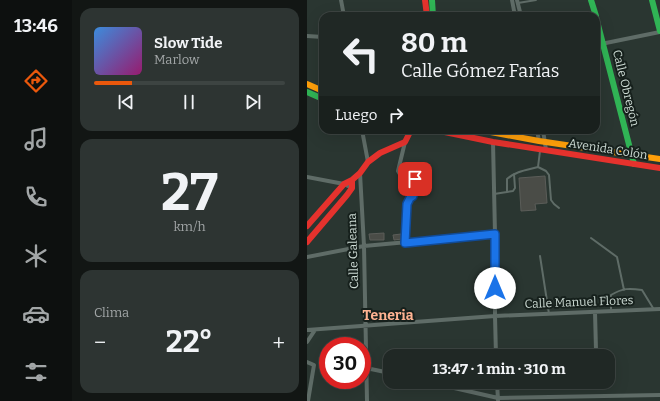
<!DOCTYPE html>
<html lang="es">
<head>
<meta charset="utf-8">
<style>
	:root { --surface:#202825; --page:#2d3432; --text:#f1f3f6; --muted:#a2a6a7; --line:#3d4442; --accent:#ea580c }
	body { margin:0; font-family:Bitter,serif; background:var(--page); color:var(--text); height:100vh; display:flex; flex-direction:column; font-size:15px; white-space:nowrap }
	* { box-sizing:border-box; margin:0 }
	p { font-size:13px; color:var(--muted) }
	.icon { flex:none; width:22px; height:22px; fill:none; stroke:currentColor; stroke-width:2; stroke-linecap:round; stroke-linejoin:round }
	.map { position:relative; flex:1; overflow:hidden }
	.sheet { display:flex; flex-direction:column; gap:8px; padding:8px; background:#121614; width:235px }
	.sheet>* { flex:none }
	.banner { position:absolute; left:12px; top:12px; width:281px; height:122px; border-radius:12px; box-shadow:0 4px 16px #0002,0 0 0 1px var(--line); background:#202825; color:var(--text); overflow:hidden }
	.speed { position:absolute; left:12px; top:337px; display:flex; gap:8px; font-size:20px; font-weight:700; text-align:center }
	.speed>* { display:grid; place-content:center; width:52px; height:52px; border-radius:50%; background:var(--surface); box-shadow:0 4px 16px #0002,0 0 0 1px var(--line); line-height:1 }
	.speed .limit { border:6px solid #d22; background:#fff; color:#111 }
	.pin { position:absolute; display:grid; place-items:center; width:34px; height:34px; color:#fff; margin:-17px; border-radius:8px; box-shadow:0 2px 6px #0006 }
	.me { position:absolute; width:44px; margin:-22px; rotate:0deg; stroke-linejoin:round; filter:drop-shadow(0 0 3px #0008) }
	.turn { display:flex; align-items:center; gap:14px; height:84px; padding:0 16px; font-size:18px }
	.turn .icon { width:52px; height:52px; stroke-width:2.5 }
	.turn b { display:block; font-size:28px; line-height:34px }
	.then { display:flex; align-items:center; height:38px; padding:0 16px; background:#0003; gap:8px; font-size:15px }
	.big { font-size:30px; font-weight:700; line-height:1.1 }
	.sheet .tile { flex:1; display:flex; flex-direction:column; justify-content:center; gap:6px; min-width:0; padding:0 14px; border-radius:12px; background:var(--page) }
	.sheet .dial { align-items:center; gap:0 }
	.dial b { font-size:52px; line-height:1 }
	.song { display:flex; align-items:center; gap:12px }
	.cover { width:48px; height:48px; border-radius:6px; background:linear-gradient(135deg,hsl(210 70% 55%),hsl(320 70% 35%)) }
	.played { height:4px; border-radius:2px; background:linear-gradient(90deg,var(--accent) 20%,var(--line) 20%) }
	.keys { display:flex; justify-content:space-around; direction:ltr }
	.heat { display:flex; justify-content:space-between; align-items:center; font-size:22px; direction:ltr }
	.trip { position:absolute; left:76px; top:349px; width:232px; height:40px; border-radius:12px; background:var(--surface); box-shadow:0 4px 16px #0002,0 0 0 1px var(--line); font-weight:700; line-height:40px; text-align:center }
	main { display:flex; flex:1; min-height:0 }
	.dock { display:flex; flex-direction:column; width:72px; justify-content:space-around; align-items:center; background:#0d100f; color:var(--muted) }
	.dock .icon { width:28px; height:28px }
	.dock .current { color:var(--accent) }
	.dock b { font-size:18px; color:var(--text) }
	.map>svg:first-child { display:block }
</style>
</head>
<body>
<main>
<nav class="dock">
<b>13:46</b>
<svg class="icon current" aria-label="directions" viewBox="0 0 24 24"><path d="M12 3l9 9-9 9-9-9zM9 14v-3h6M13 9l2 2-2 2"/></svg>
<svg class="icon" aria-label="music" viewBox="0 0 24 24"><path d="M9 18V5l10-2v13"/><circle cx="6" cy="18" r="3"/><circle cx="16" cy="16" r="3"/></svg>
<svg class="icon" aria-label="phone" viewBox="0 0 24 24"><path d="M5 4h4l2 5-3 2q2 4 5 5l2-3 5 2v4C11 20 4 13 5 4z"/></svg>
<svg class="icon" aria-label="climate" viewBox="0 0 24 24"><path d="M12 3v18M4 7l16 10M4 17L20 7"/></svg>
<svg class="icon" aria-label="car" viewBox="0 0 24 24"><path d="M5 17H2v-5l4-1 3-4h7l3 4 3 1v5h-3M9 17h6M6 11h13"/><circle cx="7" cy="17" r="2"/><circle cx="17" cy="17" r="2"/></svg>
<svg class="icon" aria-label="filters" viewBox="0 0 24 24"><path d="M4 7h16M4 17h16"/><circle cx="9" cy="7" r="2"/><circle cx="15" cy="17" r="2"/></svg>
</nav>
<section class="sheet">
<div class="tile">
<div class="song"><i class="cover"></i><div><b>Slow Tide</b><p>Marlow</p></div></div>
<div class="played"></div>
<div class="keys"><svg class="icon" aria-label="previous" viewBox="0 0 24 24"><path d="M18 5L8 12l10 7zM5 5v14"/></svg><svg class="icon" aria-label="pause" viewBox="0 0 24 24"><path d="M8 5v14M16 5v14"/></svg><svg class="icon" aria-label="next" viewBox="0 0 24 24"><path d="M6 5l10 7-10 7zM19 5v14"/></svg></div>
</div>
<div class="tile dial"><b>27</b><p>km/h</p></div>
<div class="tile"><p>Clima</p>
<div class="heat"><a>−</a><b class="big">22°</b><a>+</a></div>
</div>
</section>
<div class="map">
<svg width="353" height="401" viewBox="0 0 353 401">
	<rect width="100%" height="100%" fill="#2a3631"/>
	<path fill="#4a4c47" stroke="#5b5d59" d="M238 176 240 203 228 204 229 210 214 211 212 178Z
		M77 233V240H63L62 234Z
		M94 234 95 239 87 240 86 235Z"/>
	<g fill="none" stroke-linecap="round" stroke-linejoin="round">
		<path stroke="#5f6c67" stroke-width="2" d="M211 3 229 0
			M233 151 231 167 239 171 242 175 244 200 247 204 252 208
			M200 192 206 191 208 188 207 174
			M187 194 200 192V179C209 171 220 170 231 167
			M284 238 310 257 317 290
			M233 256 242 314
			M304 311V295C316 288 322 288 335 290L346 308"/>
		<path stroke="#5f6c67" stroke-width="4" d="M34 0 37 16
			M205 0 208 16
			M210 0 214 16
			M0 36 16 37
			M289 45 353 32
			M55 130 61 162
			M230 130 232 141
			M236 130 239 150
			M186 142 188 234V316L189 356
			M53 173 57 246 60 401
			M0 177 37 184 45 188
			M98 243 100 204 103 198 106 196 110 181 108 179 94 176 91 171 98 142
			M0 257 57 246 188 234
			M288 312 289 350
			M0 330 188 316 353 309
			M0 342 8 330
			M0 362 7 365 1 401
			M59 368 83 373
			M121 382 191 398 353 395
			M190 382 191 400"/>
		<path stroke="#30b455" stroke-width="6" d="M125 0 126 16
			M284 0 289 16
			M345 0 353 31
			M289 17 327 164
			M0 92 16 99"/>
		<path stroke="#ff9f0a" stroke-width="6" d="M0 84 16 91
			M173 130 232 141 353 159"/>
		<path stroke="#e5322d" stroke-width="6" d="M118 0 120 16
			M128 130 186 142 353 168
			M0 226 37 184 45 180 53 173 61 162 73 153 98 142 104 130
			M0 242 40 195 45 188V180"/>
	</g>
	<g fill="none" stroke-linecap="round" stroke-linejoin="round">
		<g stroke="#114b97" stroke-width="10">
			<path id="route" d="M108 179 110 181 106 196 103 198 100 204 98 243 188 234V288"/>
		</g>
		<use href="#route" stroke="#1a73e8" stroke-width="7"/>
	</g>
	<g text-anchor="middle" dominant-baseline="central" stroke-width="4" stroke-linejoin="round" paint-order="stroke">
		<g font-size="12" fill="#cedcd5" stroke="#16201c">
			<text transform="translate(319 88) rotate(76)">Calle Obregón</text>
			<text transform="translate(301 149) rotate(9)">Avenida Colón</text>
			<text transform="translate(46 251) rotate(-92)">Calle Galeana</text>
			<text transform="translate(272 302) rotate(-2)">Calle Manuel Flores</text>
		</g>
		<g font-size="14" font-weight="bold" fill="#ffb392" stroke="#16201c">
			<text x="81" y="315">Teneria</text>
		</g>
	</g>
</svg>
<div class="speed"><div class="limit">30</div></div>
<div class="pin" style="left:108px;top:179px;background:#d93025"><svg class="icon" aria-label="arrive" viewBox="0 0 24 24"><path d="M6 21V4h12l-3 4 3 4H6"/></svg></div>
<svg class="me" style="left:188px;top:288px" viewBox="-20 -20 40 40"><circle r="19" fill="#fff"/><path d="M0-13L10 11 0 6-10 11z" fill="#1a73e8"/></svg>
<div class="trip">13:47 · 1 min · 310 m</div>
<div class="banner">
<div class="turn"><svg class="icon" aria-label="left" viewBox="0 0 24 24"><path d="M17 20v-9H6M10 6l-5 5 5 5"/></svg><div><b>80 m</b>Calle Gómez Farías</div></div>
<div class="then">Luego<svg class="icon" aria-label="right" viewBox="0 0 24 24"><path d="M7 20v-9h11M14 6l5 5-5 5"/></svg></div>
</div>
</div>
</main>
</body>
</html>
